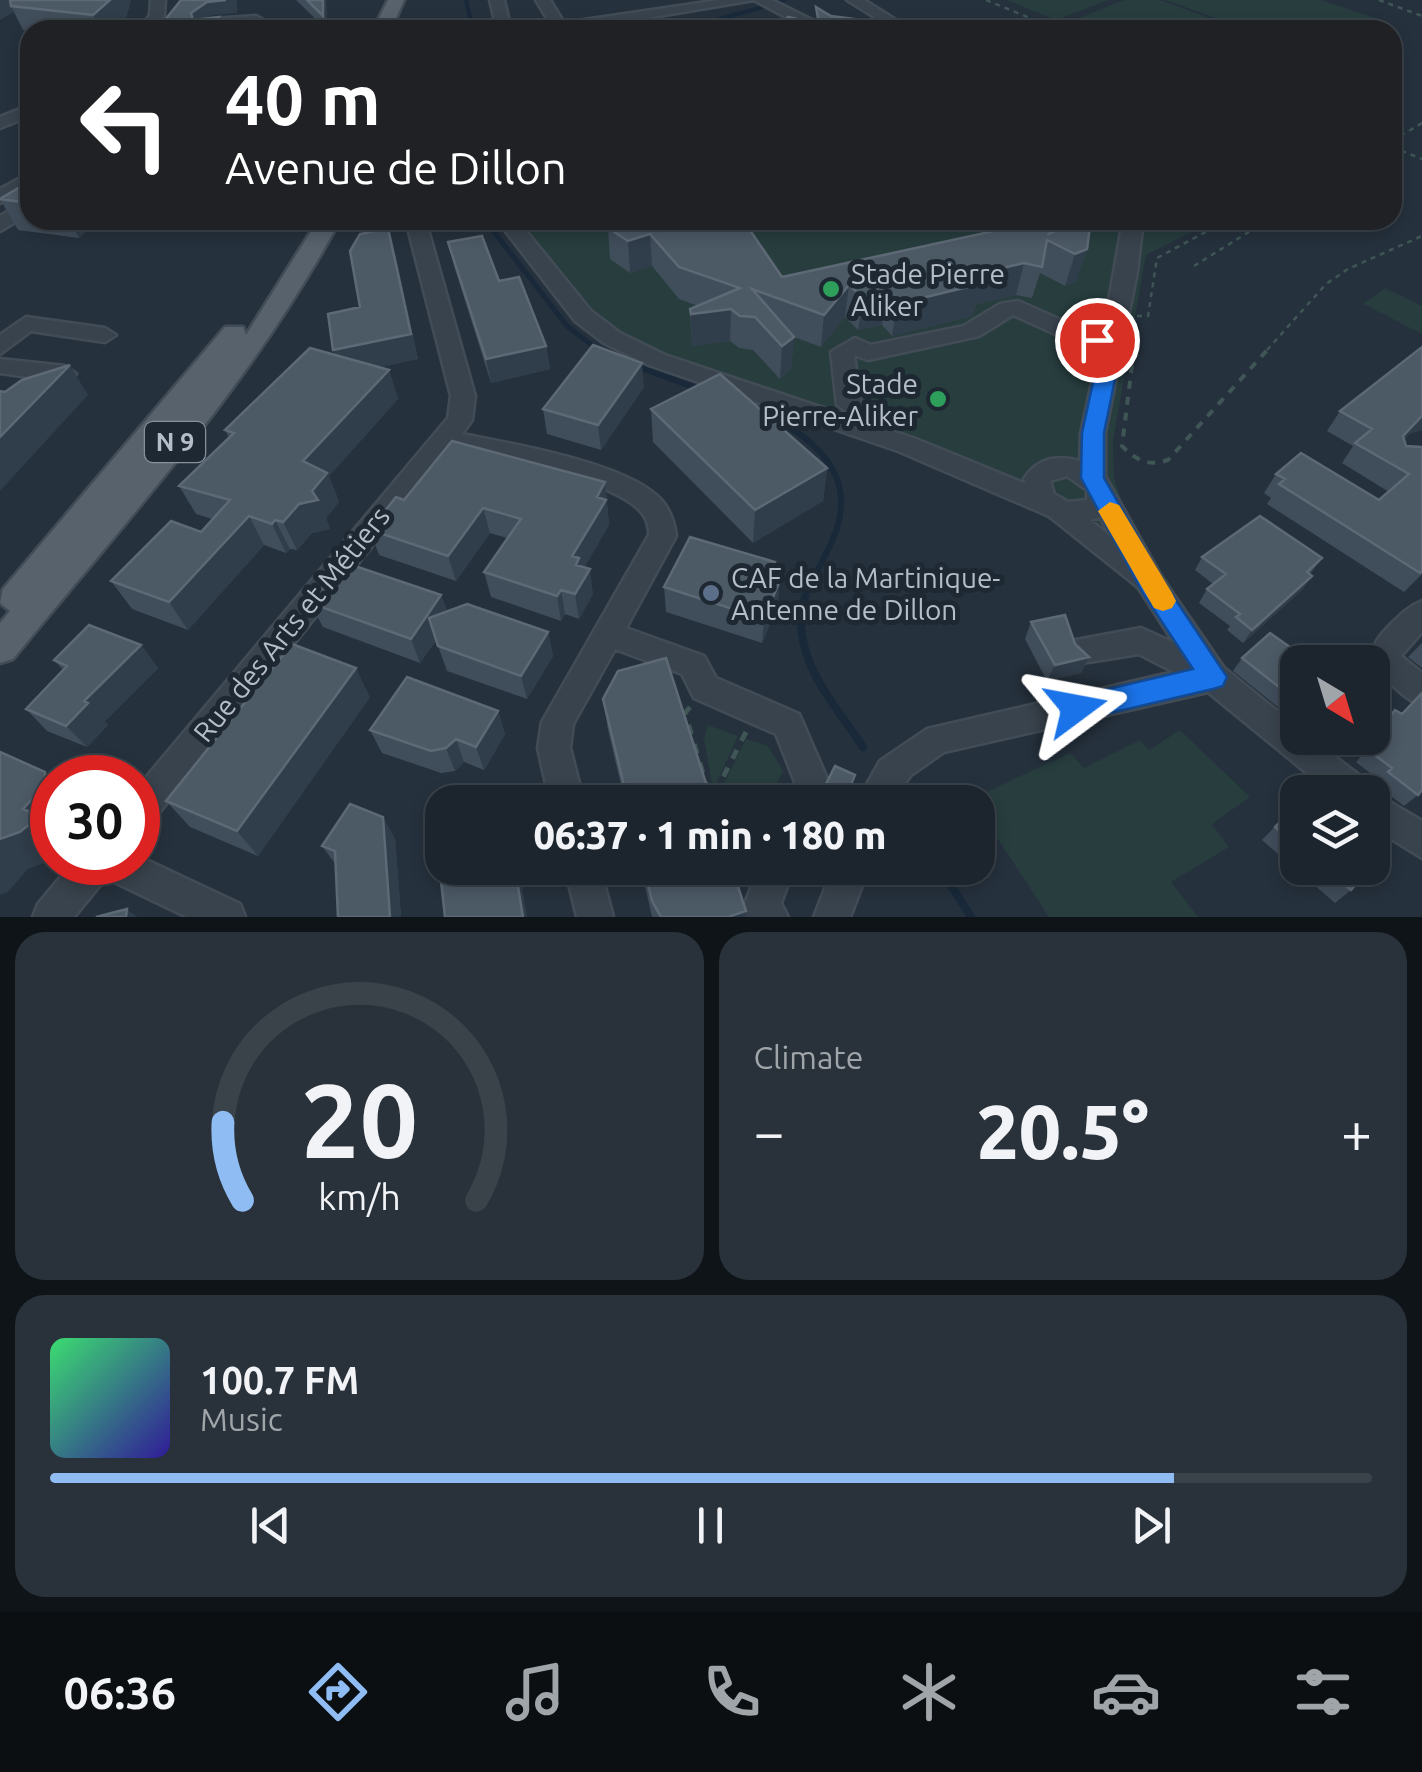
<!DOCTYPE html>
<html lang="en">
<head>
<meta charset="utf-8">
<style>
	:root { --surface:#1c252e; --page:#29313a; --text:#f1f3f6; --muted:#a0a5aa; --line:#3a424a; --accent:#8fbdf3 }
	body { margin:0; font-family:Ubuntu,sans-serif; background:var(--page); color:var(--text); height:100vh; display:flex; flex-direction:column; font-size:38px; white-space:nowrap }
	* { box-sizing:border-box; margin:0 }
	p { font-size:32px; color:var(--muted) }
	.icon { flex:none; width:55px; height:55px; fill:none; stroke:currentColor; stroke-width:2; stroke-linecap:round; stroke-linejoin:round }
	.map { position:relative; height:917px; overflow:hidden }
	.drawer { display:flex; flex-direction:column; gap:15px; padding:15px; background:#0f1419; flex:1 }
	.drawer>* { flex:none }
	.hud { position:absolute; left:20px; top:20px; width:1382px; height:210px; border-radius:30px; box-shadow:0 5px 15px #0003,0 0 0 2px var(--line); background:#202124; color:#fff; overflow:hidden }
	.needle { width:65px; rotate:142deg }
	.fabs { position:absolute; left:1280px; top:645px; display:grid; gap:20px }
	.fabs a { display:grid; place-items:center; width:110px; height:110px; border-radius:20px; background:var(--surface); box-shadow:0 5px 15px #0003,0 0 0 2px var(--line); font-size:50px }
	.speed { position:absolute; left:30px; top:755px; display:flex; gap:20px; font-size:50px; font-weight:700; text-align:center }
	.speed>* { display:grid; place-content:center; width:130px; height:130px; border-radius:50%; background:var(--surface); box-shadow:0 5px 15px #0003,0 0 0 2px var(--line); line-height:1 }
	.speed .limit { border:15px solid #d22; background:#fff; color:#111 }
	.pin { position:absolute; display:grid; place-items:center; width:85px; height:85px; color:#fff; margin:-42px; border:5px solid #fff; border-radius:50%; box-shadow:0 2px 10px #0007 }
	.me { position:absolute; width:110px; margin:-55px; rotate:77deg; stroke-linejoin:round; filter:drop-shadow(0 0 8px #0008) }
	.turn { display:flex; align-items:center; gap:35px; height:210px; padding:0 40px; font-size:45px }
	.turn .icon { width:130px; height:130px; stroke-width:2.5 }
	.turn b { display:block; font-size:70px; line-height:85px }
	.big { font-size:75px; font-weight:800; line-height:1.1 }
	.drawer .widget { flex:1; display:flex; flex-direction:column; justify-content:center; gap:15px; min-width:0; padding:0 35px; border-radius:30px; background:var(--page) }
	.drawer .dial { align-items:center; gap:0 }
	.dial svg { height:260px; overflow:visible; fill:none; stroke:var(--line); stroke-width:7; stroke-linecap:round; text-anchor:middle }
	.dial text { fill:var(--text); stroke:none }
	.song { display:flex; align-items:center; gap:30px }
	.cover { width:120px; height:120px; border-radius:15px; background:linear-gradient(135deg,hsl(140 70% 55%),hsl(250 70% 35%)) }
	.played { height:10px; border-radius:5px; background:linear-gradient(90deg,var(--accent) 85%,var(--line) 85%) }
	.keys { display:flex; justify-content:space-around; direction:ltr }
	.heat { display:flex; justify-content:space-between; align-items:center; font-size:55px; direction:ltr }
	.drawer .tiles { flex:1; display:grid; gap:15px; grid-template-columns:1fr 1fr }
	.widget:last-child { grid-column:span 2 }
	.trip { position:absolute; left:425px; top:785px; width:570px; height:100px; border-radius:30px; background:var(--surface); box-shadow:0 5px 15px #0003,0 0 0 2px var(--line); font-weight:800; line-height:100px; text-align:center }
	.menu { display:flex; height:160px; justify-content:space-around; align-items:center; background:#0b0f12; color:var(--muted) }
	.menu .icon { width:70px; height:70px }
	.menu .selected { color:var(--accent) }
	.menu b { font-size:45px; color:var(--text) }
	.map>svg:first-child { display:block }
</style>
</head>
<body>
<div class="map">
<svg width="1422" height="917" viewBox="0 0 1422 917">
	<rect width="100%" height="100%" fill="#25313d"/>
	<path fill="#273d3e" d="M1007 0H1109L1056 20Z
		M1124 0H1160L1243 30H1080L1064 24Z
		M1165 0H1321L1390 23 1375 30H1249Z
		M500 220H1215L1146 255 1113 441 1114 478 1127 516 1175 592 1144 599C1021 458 782 418 613 348 582 330 515 253 500 220Z
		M1385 288 1422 306V334L1363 304Z
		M708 725 738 736 713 791 704 738Z
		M1180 730 1250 797 1212 824 1229 847 1171 882 1198 917H1049L978 809V802L971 799 1070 753 1084 768 1140 740 1149 750Z
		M746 739 768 746 783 771 775 788 723 796 719 793Z"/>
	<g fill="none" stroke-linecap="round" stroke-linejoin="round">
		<path stroke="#19293a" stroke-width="4" d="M466 0 473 30
			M778 2 784 0
			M680 30 763 7"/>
		<path stroke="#19293a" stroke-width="5" d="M485 220 567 326 597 349"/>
		<path stroke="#19293a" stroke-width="6" d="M636 366 699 389
			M758 410C806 433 856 468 837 528 829 553 813 575 804 600"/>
		<path stroke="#19293a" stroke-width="8" d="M805 597C787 654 834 703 863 747
			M940 868 971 917"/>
		<g stroke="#424c56" stroke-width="5">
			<path id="minor" d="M151 0H165L164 15 154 30H140L150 15Z
				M490 0H504L511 30H497Z
				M536 0H550L564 23 720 0H772L812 20 849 30H756L793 21 754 0 575 30H554Z
				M847 0H864L912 30H895Z
				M256 16 263 20 261 23 198 30 212 19Z
				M30 105V116L0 128V117Z
				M30 173V186L0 203V189Z
				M30 199V213L0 231V216Z
				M377 220H437L427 226 475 396 472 420 462 434C512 444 619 462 656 495 668 505 674 520 676 536L626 628 704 656 716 678 799 714 829 783 820 802H786L795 782 776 734 694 698 682 674 615 649 573 724 570 748 584 802H550L538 748 542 722 649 535C649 527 648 520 642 513 615 479 494 458 450 448L150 824 138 828V787L448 418 451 396 408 228H388Z
				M497 220H517L591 311 620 333 665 355 916 439 1026 484 1024 479C1037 458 1057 455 1080 461L1081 433 1098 355 1084 354 1075 343 1013 315 979 336 868 360 854 355 861 405 849 413 837 405 831 352 855 338 871 345 964 326 1000 304 1018 301 1090 333 1103 335 1123 220H1143L1137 272 1105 433V476L1162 578 1224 668 1298 728V738H1310L1367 781 1371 791 1422 821V858L1372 827V792H1330L1208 692 944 752 911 775 891 802H857L880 761 927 729 1174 672 1139 654 1082 663 1071 659 1067 650 1071 641 1141 628 1174 643 1138 587 1049 516 898 451 649 365 604 343 575 321ZM1067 476 1087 490V500L1068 502 1054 494 1050 481ZM1100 517 1111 537 1090 520Z
				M26 317 105 328 116 335 105 342 31 331 0 354V335Z
				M0 359 65 366 76 374 65 382 0 373Z
				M1422 601V632L1401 656 1422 673V706C1409 701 1400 692 1390 683 1366 662 1368 646 1390 625 1400 615 1409 606 1422 601Z
				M138 856 240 904 245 917H187L106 878 74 917H33L38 904 73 862H138Z
				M565 868H600L613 917H577Z
				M759 868H794L781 903 788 917H744L742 911Z
				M833 868H869L850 917H814Z"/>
		</g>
		<g stroke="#424c56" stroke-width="5">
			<path id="major" d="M388 0H404L391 30H373Z
				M318 220H340C253 383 129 517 13 659L0 663V623L10 611 0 603 3 589 225 327H243L246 335Z"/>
		</g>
		<path stroke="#405656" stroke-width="2.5" stroke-dasharray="5 5" stroke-linecap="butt" d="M986 0 1059 30
			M1379 0 1422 16
			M1392 141 1422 123
			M1392 147 1422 159
			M1194 266 1268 220
			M1137 316H1148L1157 258 1228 220
			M1267 350 1326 284 1348 269 1422 236"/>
		<path stroke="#405656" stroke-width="4" stroke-dasharray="8 8" stroke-linecap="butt" d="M1132 365 1122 446C1136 460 1148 467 1168 460L1269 348"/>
		<path stroke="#405656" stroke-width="5" stroke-dasharray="10 10" stroke-linecap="butt" d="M690 707 685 713 710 797
			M746 732 711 801 779 789"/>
		<use href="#minor" fill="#39434d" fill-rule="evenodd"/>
		<use href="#major" fill="#57626d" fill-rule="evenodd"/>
	</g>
	<path fill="#404d5a" d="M0 0H131L125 21 115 30 30 31 23 30 14 12Z
		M296 0H326L327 30Z
		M30 181V220H99L79 238 18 230 0 199Z
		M609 220H743L782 277 985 233 972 220H1055L1050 233 1087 249 1076 281 1065 286 1040 273 1032 298 1016 295 976 304 972 316 892 336 882 325 858 330 845 317 821 347 794 337 791 369 780 379 753 350 739 348 730 341 692 346 690 309 698 306 679 299 652 266 630 273 610 259 608 228Z
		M448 242 499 281 546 346 550 369 491 383 454 266Z
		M395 253 418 359 380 367 389 370 398 399 329 476 339 502 326 518 330 529 312 533 297 550 290 549 286 553 264 545 188 630 132 609 111 581 201 532 212 519 196 514 179 486 229 438 225 430 335 355 360 307Z
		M1422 347V430L1410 433 1404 440 1406 446 1422 447V574L1404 592 1267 504 1271 498 1264 493 1276 474 1379 500 1389 492 1342 463 1353 446 1327 431 1340 411Z
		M644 387 601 450 547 434 543 409Z
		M651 409 827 468 823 501 753 543 653 442Z
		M605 482 609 525 584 567 593 594 579 619 565 614 561 621 491 597 484 572 507 538 490 533 456 581 379 555 370 530 404 500Z
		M1202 557 1322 558 1310 574 1303 589 1243 643 1227 630 1230 626 1199 603 1207 589 1213 584 1195 570Z
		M775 562 774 578 778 605 762 643 666 612 664 587Z
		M441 595 447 611 548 632 553 656 527 699 447 671 436 640 420 663 323 627 310 603Z
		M1031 622 1075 644 1089 657 1081 673 1047 681 1025 639Z
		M1422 643V668L1408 657Z
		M141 645 158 668 105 721 108 725 87 747 47 731 26 709 63 670 54 660Z
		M1242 658 1298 662V715L1294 712 1289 716 1233 671Z
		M370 697 258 856 190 827 166 801Z
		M603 699 712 802H625L608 730Z
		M1372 701 1418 795 1404 806 1375 784 1379 780 1356 762 1368 749 1351 738H1372Z
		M498 711 505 734 484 770 464 762 455 771 441 773 382 753 370 730Z
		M1293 808 1298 812V868H1366L1351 890 1335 903 1262 840Z
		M395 838 401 917H338L336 865 322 846Z
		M641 868H732L746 917H652Z"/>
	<path fill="#303d4a" d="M0 0H16L11 6 14 12 0 20Z
		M110 0H131L125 21 115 30H100L93 15Z
		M226 0H237V13L212 15 196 27 191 13 207 2Z
		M323 0H326L327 30 323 16Z
		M219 17 224 30H209Z
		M70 220H99L79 238Z
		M388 228 418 359 342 376 333 350 411 334Z
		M650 234 652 266 630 273 628 241Z
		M1087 249 1076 281 1065 286 1075 254Z
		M1024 263 1016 295 976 304 972 316 892 336 897 304 972 275Z
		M849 285 845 317 821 347 824 315Z
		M887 293 882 325 858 330 863 298Z
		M731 309 730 341 692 346 691 314Z
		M794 337 791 369 780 379 782 346Z
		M546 346 550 369 491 383 486 359Z
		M642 363 644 387 601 450 598 425Z
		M70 365 88 395 0 491V437Z
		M389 370 398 399 329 476 339 502 326 518 330 529 312 533 297 550 283 522 303 461Z
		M1422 416V430L1410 433 1389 455 1403 436Z
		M827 468 823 501 753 543 755 510Z
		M605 482 609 525 582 572 590 569 593 594 579 619 575 594 572 556 597 497Z
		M483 508 490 533 456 581 448 556Z
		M249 516 264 545 188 630 169 602Z
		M275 520 290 549 286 553 272 524Z
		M1312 576 1303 589 1243 643 1252 630Z
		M780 580 778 605 762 643 764 619Z
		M561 590 565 614 561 621 557 596Z
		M441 595 449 619 420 663 411 639Z
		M548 632 553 656 527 699 521 676Z
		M141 645 158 668 105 721 108 725 87 747 66 726 84 701Z
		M1089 657 1081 673 1047 681 1055 665Z
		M356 668 370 697 258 856 237 831Z
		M498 711 505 734 484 770 476 747Z
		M456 739 464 762 455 771 446 748Z
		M45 772 52 779V860L28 869 8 892 0 895V839L23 809Z
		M383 817 395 838 401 917H390Z
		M515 868H519L527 917H523Z
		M127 909 137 917H126Z
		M746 911V917H728Z"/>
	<path fill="#4c5a66" stroke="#5d6975" stroke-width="2.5" d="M10 0H110L93 15 11 6Z
		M181 0H226L207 2 191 13 193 20 219 17 209 30H157Z
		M307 0H323V16Z
		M816 7 831 16 854 19 865 30H776L788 17 819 24Z
		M738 22 743 27 761 24 766 30H681Z
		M30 181V203L0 199Z
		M609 220H638L643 222 642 220H743L782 277 1017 226 1011 220H1054L1049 234 1081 220 1090 227 1087 249 1075 254 1047 240 1042 267 1024 263 972 275 980 284 897 304 887 293 863 298 849 285 824 315 752 289 794 337 782 346 755 317 740 316 731 309 691 314 690 309 740 288 679 267 650 234 628 241 608 228Z
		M388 228 411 334 333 350 328 314 360 307 350 251 360 234Z
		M482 236 499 281 519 277 546 346 486 359 448 242Z
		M593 345 642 363 598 425 543 409Z
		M1422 347V416L1403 436 1406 446 1422 447V571L1420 573 1279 484 1285 479 1276 474 1301 453 1379 500 1409 474 1355 443 1372 429 1340 411Z
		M310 348 389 370 303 461 327 473 312 491 318 500 299 504 283 522 275 520 272 524 249 516 169 602 111 581 171 521 201 532 230 500 179 486 234 433 225 430Z
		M70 365 0 437V391L5 392 22 380Z
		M720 374 827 468 755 510 651 409Z
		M452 441 605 482 597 497 606 500 572 556 579 558 576 565 590 569 575 594 561 590 557 596 484 572 521 519 483 508 448 556 370 530 396 497 404 500Z
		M1260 516 1322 558 1307 572 1312 576 1252 630 1236 617 1240 614 1207 589 1226 574 1202 557Z
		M690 537 775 562 769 577 780 580 764 619 664 587Z
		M343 562 441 595 411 639 310 603Z
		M467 604 548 632 521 676 438 646 429 618Z
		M1065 615 1075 644 1089 657 1055 665 1031 622Z
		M89 625 141 645 84 701 88 703 66 726 26 709 67 666 54 660Z
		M1270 633 1304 657 1308 654 1319 662H1298V702L1242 658Z
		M292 644 356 668 237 831 166 801Z
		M666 658 712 802H628L603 699 618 671Z
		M407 677 498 711 476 747 456 739 446 748 431 751 370 730Z
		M1422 693V790L1418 795 1388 772 1392 768 1368 750 1380 737 1372 732V701L1391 715 1395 710 1402 714Z
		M0 752 45 772 44 786 23 809 40 816 20 832 0 839Z
		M835 766 855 775 844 802H817Z
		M350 804 383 817 390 917H338L335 851 322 846Z
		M1293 808 1298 812V845L1275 827Z
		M442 816V868H515L523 917H445L434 818Z
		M644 868H732L746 911 728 917H661L652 901Z
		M1324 868H1366L1369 870 1351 890Z
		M127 909 126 917H96Z"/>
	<path fill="#1a73e8" stroke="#114b97" stroke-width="2.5" d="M1097 334 1104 336 1118 364 1104 433V478L1161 578 1227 677 1223 686 1213 689 1076 721 1066 717 1062 708 1066 699 1193 669 1143 593 1081 478 1082 433 1097 364 1087 340Z"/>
	<path fill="#f59e0b" d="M1110 502 1119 505 1172 593 1176 601 1172 608 1163 611 1154 608 1098 511Z"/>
	<g fill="#2e9e5b" stroke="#1e2832" stroke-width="4">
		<circle cx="831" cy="289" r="10"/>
		<circle cx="938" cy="399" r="10"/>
	</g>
	<circle fill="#5c6f8a" stroke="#1e2832" stroke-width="4" cx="711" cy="593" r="10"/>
	<g text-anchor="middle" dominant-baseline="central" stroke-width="10" stroke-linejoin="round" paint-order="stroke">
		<rect fill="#1e2832" stroke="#88919b" stroke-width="2.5" x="145" y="422" width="60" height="40" rx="8"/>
		<g font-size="25" font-weight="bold" fill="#b5bec8">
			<text x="175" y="442">N 9</text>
		</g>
		<g font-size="28" fill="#b5bec8" stroke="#1e2832" text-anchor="start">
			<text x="851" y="273">Stade Pierre<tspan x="851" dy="32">Aliker</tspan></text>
			<text x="918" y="383" text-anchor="end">Stade<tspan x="918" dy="32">Pierre-Aliker</tspan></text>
			<text x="731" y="577">CAF de la Martinique-<tspan x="731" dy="32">Antenne de Dillon</tspan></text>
		</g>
		<g font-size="28" fill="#b5bec8" stroke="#1e2832">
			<text transform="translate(291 624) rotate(-51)">Rue des Arts et Métiers</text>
		</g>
	</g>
</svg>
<div class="fabs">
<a><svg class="needle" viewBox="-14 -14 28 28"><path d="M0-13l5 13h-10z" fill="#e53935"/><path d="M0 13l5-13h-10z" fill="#a0a5aa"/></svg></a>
<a><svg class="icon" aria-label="layers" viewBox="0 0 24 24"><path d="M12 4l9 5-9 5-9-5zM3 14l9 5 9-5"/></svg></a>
</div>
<div class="speed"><div class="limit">30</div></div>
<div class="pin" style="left:1097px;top:340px;background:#d93025"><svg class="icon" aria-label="arrive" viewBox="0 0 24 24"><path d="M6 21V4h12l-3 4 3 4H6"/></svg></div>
<svg class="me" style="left:1076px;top:708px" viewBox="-20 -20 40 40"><path d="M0-17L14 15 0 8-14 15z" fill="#1a73e8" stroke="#fff" stroke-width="4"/></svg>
<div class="trip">06:37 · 1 min · 180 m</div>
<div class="hud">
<div class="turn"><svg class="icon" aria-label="left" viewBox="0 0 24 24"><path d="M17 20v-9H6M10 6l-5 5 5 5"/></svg><div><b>40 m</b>Avenue de Dillon</div></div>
</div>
</div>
<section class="drawer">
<div class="tiles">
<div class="widget dial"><svg viewBox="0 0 100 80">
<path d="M14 69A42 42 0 1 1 86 69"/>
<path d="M14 69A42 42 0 0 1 8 45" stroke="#8fbdf3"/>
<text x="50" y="56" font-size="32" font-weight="700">20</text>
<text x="50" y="72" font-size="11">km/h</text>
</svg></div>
<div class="widget"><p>Climate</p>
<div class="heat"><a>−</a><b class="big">20.5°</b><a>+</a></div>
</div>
<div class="widget">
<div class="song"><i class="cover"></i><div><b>100.7 FM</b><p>Music</p></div></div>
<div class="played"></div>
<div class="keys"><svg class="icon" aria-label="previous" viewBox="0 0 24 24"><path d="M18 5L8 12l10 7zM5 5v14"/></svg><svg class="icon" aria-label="pause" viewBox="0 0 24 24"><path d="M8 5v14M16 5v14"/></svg><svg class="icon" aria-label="next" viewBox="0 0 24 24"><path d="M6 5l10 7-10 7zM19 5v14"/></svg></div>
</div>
</div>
</section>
<nav class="menu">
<b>06:36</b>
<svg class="icon selected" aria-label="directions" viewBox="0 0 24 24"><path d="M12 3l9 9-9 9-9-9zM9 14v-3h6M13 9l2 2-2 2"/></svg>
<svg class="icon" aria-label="music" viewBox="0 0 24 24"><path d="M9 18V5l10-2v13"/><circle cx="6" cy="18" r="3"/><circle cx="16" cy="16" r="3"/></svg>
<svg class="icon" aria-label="phone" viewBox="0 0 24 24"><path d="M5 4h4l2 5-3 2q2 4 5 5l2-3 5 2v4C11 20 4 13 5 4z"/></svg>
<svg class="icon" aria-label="climate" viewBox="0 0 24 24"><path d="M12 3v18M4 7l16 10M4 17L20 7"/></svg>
<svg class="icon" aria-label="car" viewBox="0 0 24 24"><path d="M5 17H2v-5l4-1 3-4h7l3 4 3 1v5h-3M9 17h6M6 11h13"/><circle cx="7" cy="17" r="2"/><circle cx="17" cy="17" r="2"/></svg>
<svg class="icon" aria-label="filters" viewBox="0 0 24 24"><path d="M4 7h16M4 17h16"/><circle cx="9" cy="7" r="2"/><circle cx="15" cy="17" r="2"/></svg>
</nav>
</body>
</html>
